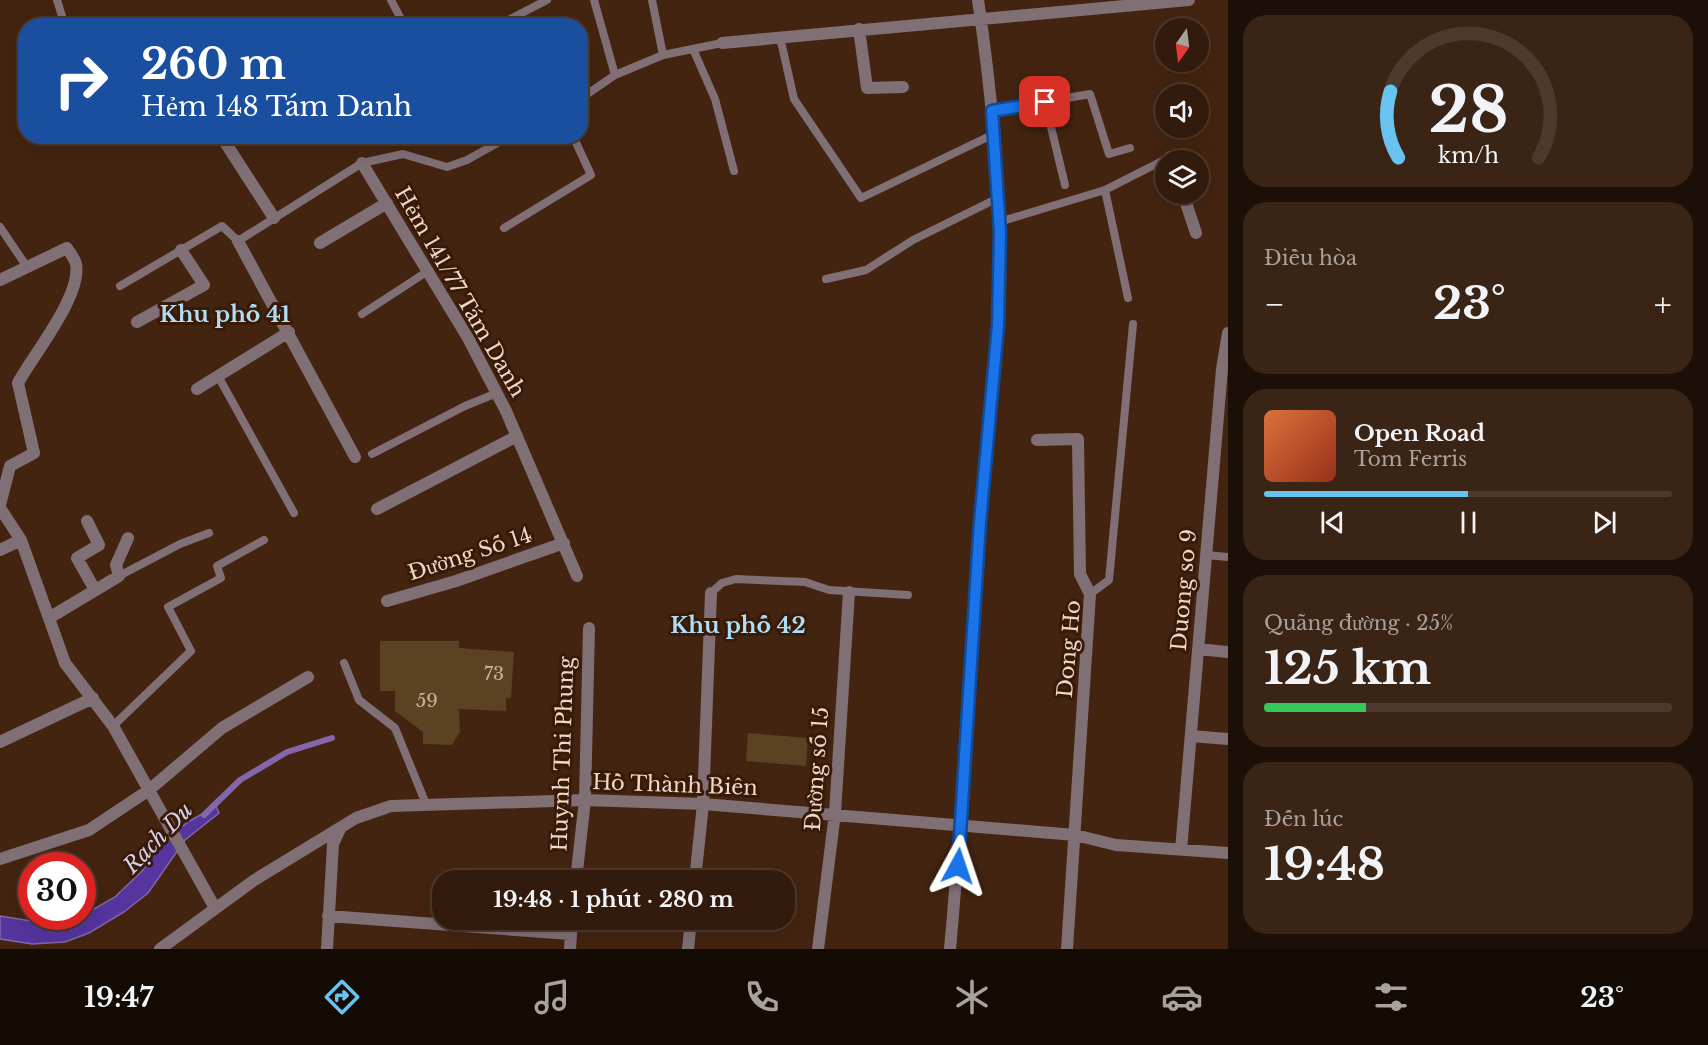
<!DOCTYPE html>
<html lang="vi">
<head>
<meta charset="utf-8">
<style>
	:root { --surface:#321b0c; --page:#3a2415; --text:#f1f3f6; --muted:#a8a19d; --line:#4d392d; --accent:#69c3f1 }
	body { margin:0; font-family:"Libre Baskerville",serif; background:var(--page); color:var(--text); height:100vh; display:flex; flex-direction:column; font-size:22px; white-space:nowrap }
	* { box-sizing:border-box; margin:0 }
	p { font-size:20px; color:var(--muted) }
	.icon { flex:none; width:33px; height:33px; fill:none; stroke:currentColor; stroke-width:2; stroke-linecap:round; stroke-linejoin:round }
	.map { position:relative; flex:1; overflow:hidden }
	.sheet { display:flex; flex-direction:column; gap:15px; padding:15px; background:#1c0f07; width:480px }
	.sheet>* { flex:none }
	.guide { position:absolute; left:18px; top:18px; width:570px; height:126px; border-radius:24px; box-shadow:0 6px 24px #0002,0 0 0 2px var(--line); background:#1a4fa0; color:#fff; overflow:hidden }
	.needle { width:39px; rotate:194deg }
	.buttons { position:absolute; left:1155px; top:18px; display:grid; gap:12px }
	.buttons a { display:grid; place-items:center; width:54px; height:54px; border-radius:50%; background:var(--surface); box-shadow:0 6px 24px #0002,0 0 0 2px var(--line); font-size:30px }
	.speed { position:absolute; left:18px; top:852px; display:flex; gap:12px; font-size:30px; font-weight:700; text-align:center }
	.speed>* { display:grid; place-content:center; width:78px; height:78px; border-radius:50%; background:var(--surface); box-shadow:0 6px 24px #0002,0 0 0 2px var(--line); line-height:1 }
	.speed .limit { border:9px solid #d22; background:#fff; color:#111 }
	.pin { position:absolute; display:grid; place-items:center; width:51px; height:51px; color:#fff; margin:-26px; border-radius:12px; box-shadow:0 3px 9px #0006 }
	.me { position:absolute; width:66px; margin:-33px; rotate:5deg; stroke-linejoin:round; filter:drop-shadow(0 0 4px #0008) }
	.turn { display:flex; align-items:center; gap:21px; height:126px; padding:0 24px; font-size:27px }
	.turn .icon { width:78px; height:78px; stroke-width:2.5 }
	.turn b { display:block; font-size:42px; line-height:51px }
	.big { font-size:45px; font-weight:800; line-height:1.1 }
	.sheet .card { flex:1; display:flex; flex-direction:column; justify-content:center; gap:9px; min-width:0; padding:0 21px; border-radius:24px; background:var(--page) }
	.sheet .dial { align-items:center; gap:0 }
	.dial svg { height:156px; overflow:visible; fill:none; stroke:var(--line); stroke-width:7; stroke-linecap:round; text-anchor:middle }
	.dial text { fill:var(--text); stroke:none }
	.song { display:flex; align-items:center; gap:18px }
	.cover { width:72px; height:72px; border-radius:9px; background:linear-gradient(135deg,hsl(20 70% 55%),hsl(10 70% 35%)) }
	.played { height:6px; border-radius:3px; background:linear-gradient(90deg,var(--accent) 50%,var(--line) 50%) }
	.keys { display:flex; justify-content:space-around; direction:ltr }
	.heat { display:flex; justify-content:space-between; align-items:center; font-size:33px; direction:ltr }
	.charge { height:9px; border-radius:4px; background:linear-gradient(90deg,#34c759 25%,var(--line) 0) }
	.trip { position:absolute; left:432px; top:870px; width:363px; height:60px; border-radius:24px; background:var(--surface); box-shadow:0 6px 24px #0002,0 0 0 2px var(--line); font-weight:800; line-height:60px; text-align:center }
	.tabs { display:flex; height:96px; justify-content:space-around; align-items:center; background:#140b05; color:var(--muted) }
	.tabs .icon { width:42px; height:42px }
	.tabs .current { color:var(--accent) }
	.tabs b { font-size:27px; color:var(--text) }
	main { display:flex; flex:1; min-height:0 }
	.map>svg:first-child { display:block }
</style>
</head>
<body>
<main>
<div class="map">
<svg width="1228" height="949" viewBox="0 0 1228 949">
	<rect width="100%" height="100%" fill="#432410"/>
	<path fill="#56359f" stroke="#8366ac" stroke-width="1.5" d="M216 806 219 813 185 840 148 893 124 912 89 933 65 942 32 944 0 939V916L44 923 82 916 115 897 142 871 167 838 188 822Z"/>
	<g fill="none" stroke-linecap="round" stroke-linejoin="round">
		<path stroke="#8366ac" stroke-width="6" d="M204 815 240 780 287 752 332 738"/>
	</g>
	<path fill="#5a4223" d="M380 641H459V648L514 652 511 698H506V711L459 709 460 732 452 745 423 744V732L395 711V691H380Z
		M748 733 808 738 806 766 746 761Z"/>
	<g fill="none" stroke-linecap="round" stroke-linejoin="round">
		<path stroke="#816f76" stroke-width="8" d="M57 0 65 26
			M391 0 403 23 397 26
			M594 0 615 75
			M652 0 663 55
			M497 26 547 0
			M780 37 794 99 861 198 994 134
			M693 49 715 99 734 171
			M580 99 615 75 663 55 722 43
			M1045 102 1065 185
			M992 111 1090 94 1109 154 1130 148
			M1105 190 1128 298
			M999 222 1105 190 1170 157
			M0 227 27 267
			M504 228 591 175 573 136
			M826 279 866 270 913 240 998 198
			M120 286 222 226 238 241 362 163 403 154 447 167 467 160 510 136
			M362 314 428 271
			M218 376 294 513
			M372 454 465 406 497 393
			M1206 555 1228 557
			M119 576 180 544 209 533
			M711 593 722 583 736 579 805 582 829 590 908 595
			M1090 594 1109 580 1133 324
			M344 663 359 700 395 728 426 804
			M113 726 191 651 168 607 221 578 217 566 264 540"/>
		<path stroke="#816f76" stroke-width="12" d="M859 29 867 88 903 87
			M722 43 1189 0
			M221 136 274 218
			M1170 157 1171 160
			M362 163 468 338 506 411 577 576
			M1183 194 1196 233
			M238 241 355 457
			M320 243 387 203
			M0 280 67 248C70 253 75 259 76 264 82 296 33 355 18 383L34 453 10 466 0 505
			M137 322 204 285 181 250
			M197 389 289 332
			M1037 440 1078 439 1080 574 1090 594 1067 949
			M0 508 21 540 65 663 113 726 215 908
			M377 509 517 436
			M87 521 99 545 77 558 95 590
			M0 550 21 540
			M387 601 456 581 564 543
			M49 618 119 576 116 565 128 538
			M1198 649 1228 652
			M1191 736 1228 739
			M0 742 93 698
			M1181 850 1222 369 1228 333
			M0 859 89 830 149 790 222 728 308 677
			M576 880 585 800 589 628
			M695 880 703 804 711 593
			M328 916 570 934
			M160 949 253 881 356 818 391 806 585 800 703 804 1075 835 1116 845 1228 853
			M327 949 333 844 340 829
			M570 949 572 920
			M688 949 691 920
			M818 949 835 813 849 592
			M950 949C963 808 970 666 980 524 984 458 995 391 998 324 1003 216 994 107 978 0"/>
	</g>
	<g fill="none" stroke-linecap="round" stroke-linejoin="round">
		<g stroke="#114b97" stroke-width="15">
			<path id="route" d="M958 866 980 522 998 325 1000 232 992 111 1045 102"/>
		</g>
		<use href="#route" stroke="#1a73e8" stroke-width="10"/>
	</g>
	<g text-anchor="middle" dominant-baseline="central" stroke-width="6" stroke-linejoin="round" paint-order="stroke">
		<g font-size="18" fill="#c8b3a2">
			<text x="494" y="674">73</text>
			<text x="427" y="701">59</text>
		</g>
		<g font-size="21" fill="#edd9cc" stroke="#381a06">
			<text transform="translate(460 292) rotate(60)">Hẻm 141/77 Tám Danh</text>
			<text transform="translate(470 554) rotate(-18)">Đường Số 14</text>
			<text transform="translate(1184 590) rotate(-85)">Duong so 9</text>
			<text transform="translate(1069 649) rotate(-85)">Dong Ho</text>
			<text transform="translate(563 754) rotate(-88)">Huynh Thi Phung</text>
			<text transform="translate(817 769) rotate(-86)">Đường số 15</text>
			<text transform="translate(675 785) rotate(2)">Hồ Thành Biên</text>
		</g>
		<g font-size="22" font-weight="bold" fill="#aeddf6" stroke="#381a06">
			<text x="225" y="314">Khu phố 41</text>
			<text x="738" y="625">Khu phố 42</text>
		</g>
		<g font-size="22" font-style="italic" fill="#d2ceea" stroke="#381a06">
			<text transform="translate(158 838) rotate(-46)">Rạch Du</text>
		</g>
	</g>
</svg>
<div class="buttons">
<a><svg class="needle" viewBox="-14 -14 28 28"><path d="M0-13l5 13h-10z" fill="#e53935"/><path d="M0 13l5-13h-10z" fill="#a8a19d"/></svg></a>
<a><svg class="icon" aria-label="sound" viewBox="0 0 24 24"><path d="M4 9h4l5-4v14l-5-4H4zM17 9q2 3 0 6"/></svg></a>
<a><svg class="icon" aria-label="layers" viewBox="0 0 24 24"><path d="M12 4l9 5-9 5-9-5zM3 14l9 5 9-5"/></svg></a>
</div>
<div class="speed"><div class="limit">30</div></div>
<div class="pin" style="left:1045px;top:102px;background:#d93025"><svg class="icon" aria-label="arrive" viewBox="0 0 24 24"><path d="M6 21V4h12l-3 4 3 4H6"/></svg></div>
<svg class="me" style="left:958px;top:866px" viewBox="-20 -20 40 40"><path d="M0-17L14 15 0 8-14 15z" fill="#1a73e8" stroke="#fff" stroke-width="4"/></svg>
<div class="trip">19:48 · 1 phút · 280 m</div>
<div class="guide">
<div class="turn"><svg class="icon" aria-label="right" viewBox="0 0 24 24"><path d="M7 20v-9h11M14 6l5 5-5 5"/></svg><div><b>260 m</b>Hẻm 148 Tám Danh</div></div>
</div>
</div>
<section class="sheet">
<div class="card dial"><svg viewBox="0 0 100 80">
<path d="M14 69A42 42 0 1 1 86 69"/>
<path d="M14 69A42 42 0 0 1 10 35" stroke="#69c3f1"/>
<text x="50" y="56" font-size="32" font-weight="700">28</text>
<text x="50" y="72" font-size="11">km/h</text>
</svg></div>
<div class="card"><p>Điều hòa</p>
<div class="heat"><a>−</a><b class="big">23°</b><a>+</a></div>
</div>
<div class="card">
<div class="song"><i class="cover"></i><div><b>Open Road</b><p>Tom Ferris</p></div></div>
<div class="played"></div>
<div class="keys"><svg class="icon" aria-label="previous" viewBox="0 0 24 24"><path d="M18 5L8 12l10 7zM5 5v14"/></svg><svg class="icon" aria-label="pause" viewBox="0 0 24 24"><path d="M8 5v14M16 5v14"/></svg><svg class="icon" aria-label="next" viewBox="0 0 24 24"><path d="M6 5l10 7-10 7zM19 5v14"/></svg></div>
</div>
<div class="card"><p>Quãng đường · 25%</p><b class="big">125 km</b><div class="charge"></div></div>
<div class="card"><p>Đến lúc</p><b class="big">19:48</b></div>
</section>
</main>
<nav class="tabs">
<b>19:47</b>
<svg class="icon current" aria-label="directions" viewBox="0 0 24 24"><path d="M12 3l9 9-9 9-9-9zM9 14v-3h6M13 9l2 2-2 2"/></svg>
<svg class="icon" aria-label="music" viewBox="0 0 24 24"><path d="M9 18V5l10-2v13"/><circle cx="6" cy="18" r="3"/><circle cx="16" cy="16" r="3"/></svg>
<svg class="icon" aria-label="phone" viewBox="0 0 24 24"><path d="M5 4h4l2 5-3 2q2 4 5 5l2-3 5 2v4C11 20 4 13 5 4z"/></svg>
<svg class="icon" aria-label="climate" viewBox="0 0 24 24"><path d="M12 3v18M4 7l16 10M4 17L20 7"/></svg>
<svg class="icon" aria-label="car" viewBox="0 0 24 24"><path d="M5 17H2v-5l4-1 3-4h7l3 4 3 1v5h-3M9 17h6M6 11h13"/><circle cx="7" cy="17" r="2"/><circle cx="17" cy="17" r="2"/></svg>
<svg class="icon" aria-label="filters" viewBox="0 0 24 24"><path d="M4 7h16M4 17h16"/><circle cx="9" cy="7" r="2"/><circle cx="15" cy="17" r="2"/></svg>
<b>23°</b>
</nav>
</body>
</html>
